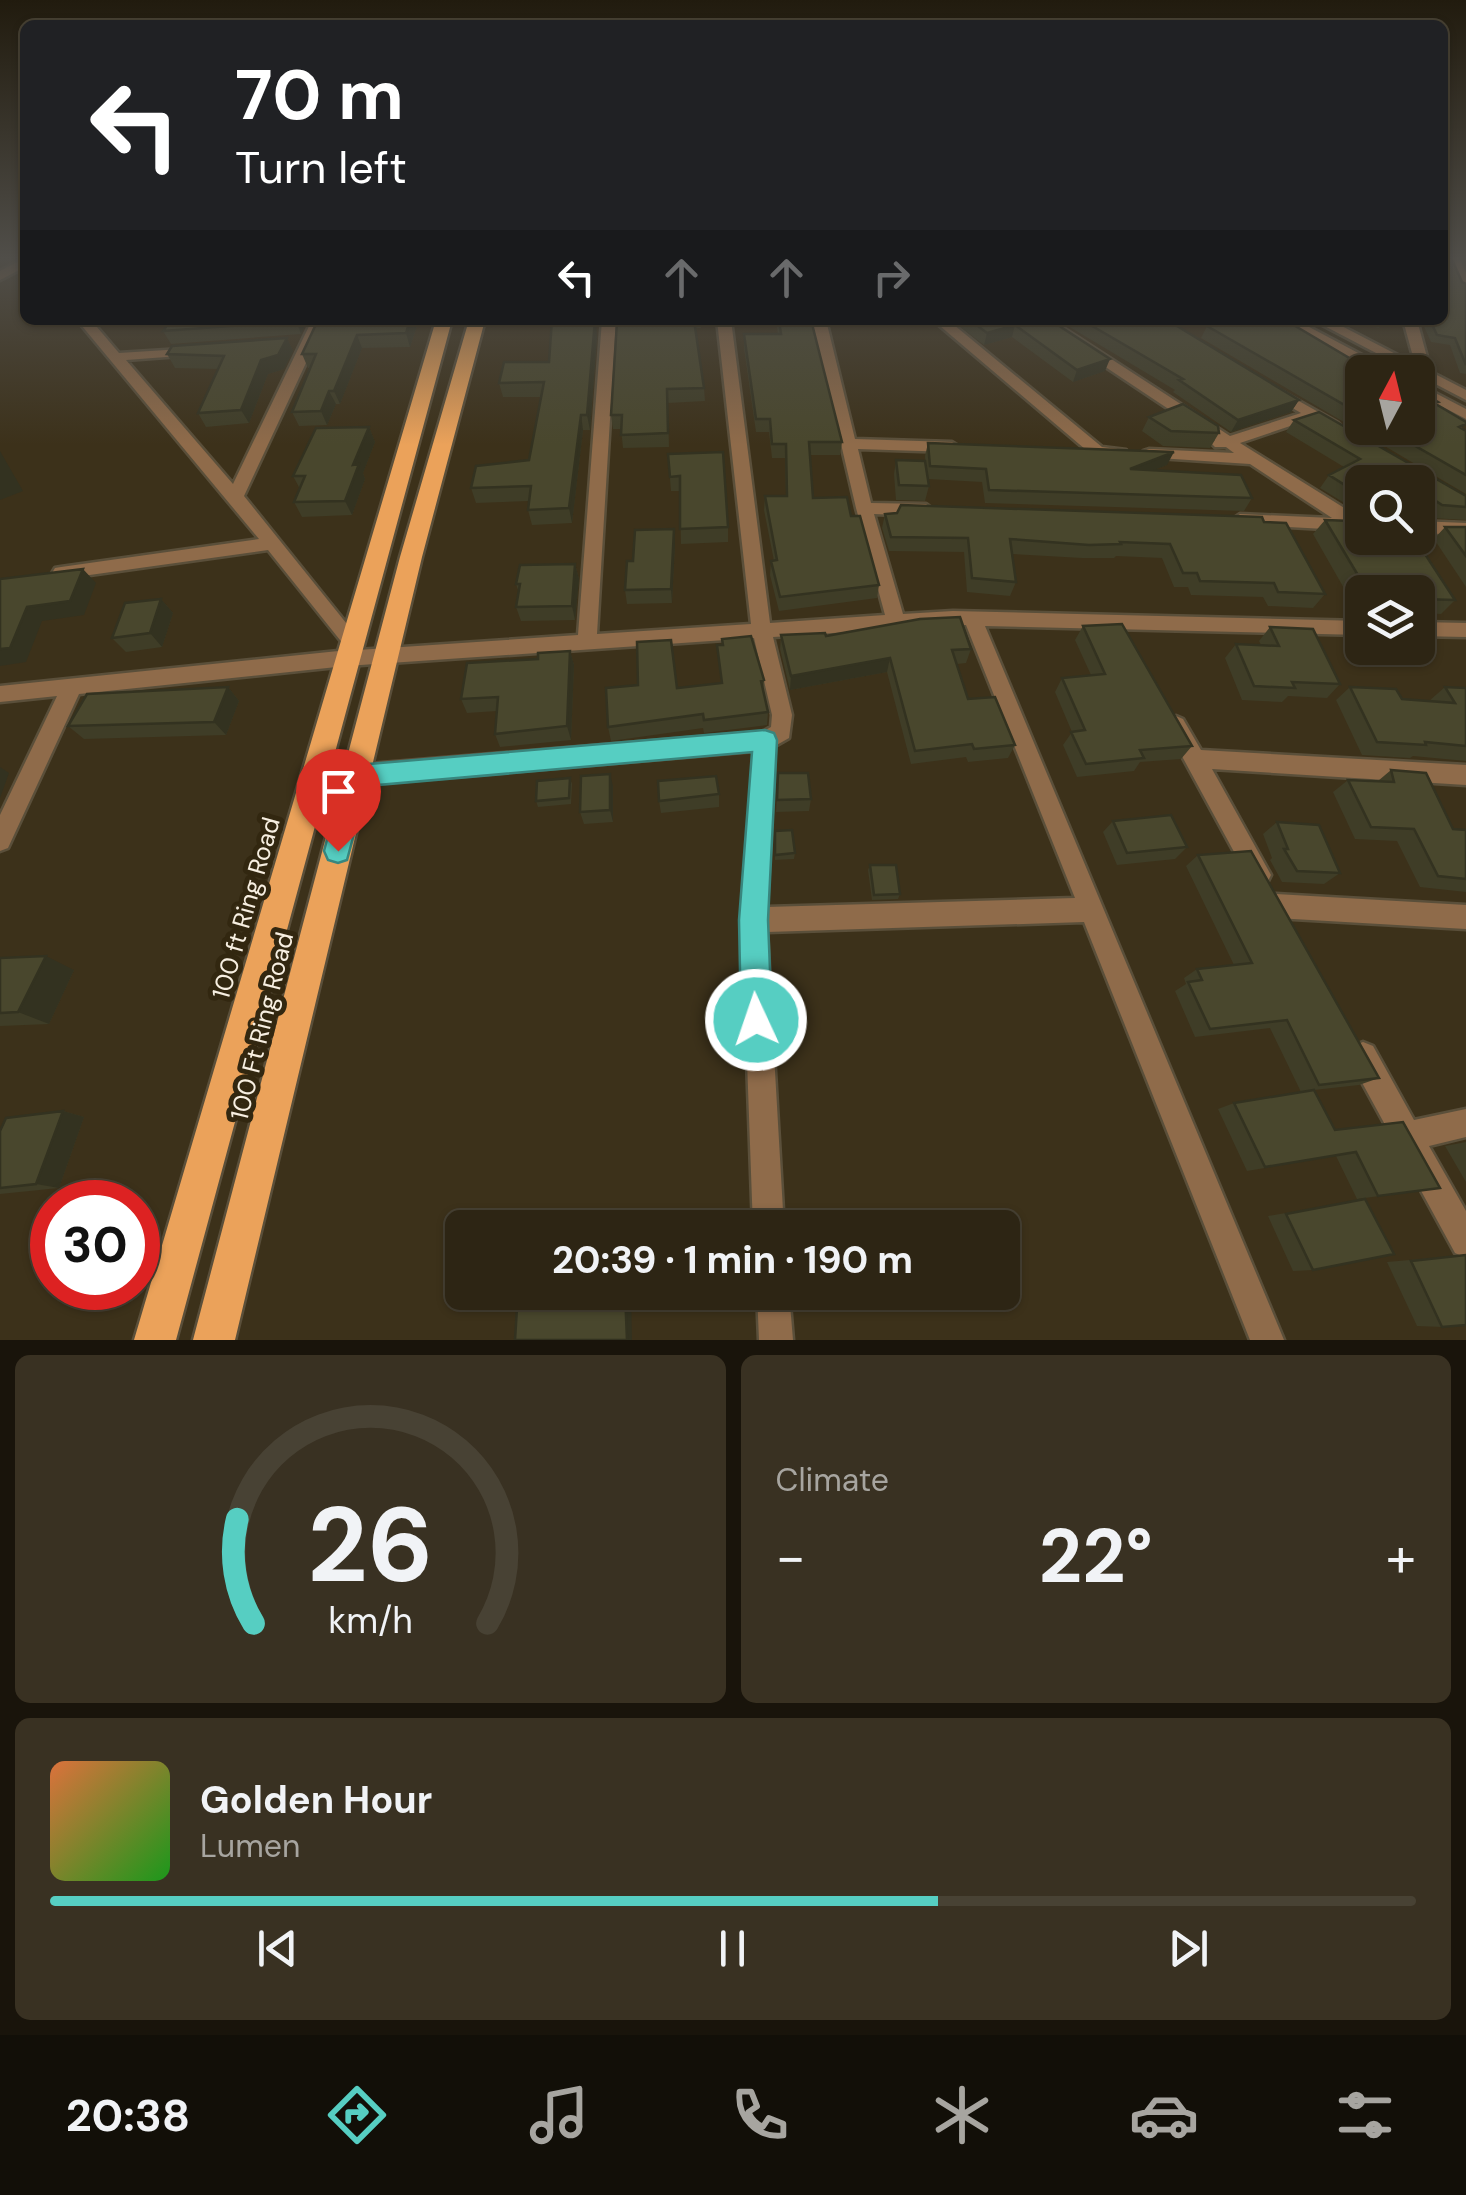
<!DOCTYPE html>
<html lang="en">
<head>
<meta charset="utf-8">
<style>
	:root { --surface:#2d2514; --page:#393122; --text:#f1f3f6; --muted:#a7a5a0; --line:#484234; --accent:#56cec2 }
	body { margin:0; font-family:"DM Sans",sans-serif; background:var(--page); color:var(--text); height:100vh; display:flex; flex-direction:column; font-size:38px; white-space:nowrap }
	* { box-sizing:border-box; margin:0 }
	p { font-size:32px; color:var(--muted) }
	.icon { flex:none; width:55px; height:55px; fill:none; stroke:currentColor; stroke-width:2; stroke-linecap:round; stroke-linejoin:round }
	.map { position:relative; height:1340px; overflow:hidden }
	.drawer { display:flex; flex-direction:column; gap:15px; padding:15px; background:#19140b; flex:1 }
	.drawer>* { flex:none }
	.guide { position:absolute; left:20px; top:20px; width:1428px; height:305px; border-radius:15px; box-shadow:0 2px 8px #0004,0 0 0 2px var(--line); background:#202124; color:#fff; overflow:hidden }
	.needle { width:65px; rotate:7deg }
	.controls { position:absolute; left:1345px; top:355px; display:grid; gap:20px }
	.controls a { display:grid; place-items:center; width:90px; height:90px; border-radius:15px; background:var(--surface); box-shadow:0 2px 8px #0004,0 0 0 2px var(--line); font-size:50px }
	.speed { position:absolute; left:30px; top:1180px; display:flex; gap:20px; font-size:50px; font-weight:700; text-align:center }
	.speed>* { display:grid; place-content:center; width:130px; height:130px; border-radius:50%; background:var(--surface); box-shadow:0 2px 8px #0004,0 0 0 2px var(--line); line-height:1 }
	.speed .limit { border:15px solid #d22; background:#fff; color:#111 }
	.pin { position:absolute; display:grid; place-items:center; width:85px; height:85px; color:#fff; margin:-102px -42px; border-radius:50% 50% 50% 0; rotate:-45deg; box-shadow:0 0 10px #0007 }
	.pin .icon { rotate:45deg }
	.me { position:absolute; width:110px; margin:-55px; rotate:357deg; stroke-linejoin:round; filter:drop-shadow(0 0 8px #0008) }
	.turn { display:flex; align-items:center; gap:35px; height:210px; padding:0 50px; font-size:45px }
	.turn .icon { width:130px; height:130px; stroke-width:2.5 }
	.turn b { display:block; font-size:70px; line-height:85px }
	.lanes { display:flex; align-items:center; height:95px; padding:0 50px; background:#0003; justify-content:center; gap:50px; direction:ltr }
	.lanes .off { opacity:.35 }
	.big { font-size:75px; font-weight:700; line-height:1.1 }
	.drawer .card { flex:1; display:flex; flex-direction:column; justify-content:center; gap:15px; min-width:0; padding:0 35px; border-radius:15px; background:var(--page) }
	.drawer .dial { align-items:center; gap:0 }
	.dial svg { height:260px; overflow:visible; fill:none; stroke:var(--line); stroke-width:7; stroke-linecap:round; text-anchor:middle }
	.dial text { fill:var(--text); stroke:none }
	.song { display:flex; align-items:center; gap:30px }
	.cover { width:120px; height:120px; border-radius:15px; background:linear-gradient(135deg,hsl(20 70% 55%),hsl(120 70% 35%)) }
	.played { height:10px; border-radius:5px; background:linear-gradient(90deg,var(--accent) 65%,var(--line) 65%) }
	.keys { display:flex; justify-content:space-around; direction:ltr }
	.heat { display:flex; justify-content:space-between; align-items:center; font-size:55px; direction:ltr }
	.drawer .tiles { flex:1; display:grid; gap:15px; grid-template-columns:1fr 1fr }
	.card:last-child { grid-column:span 2 }
	.trip { position:absolute; left:445px; top:1210px; width:575px; height:100px; border-radius:15px; background:var(--surface); box-shadow:0 2px 8px #0004,0 0 0 2px var(--line); font-weight:700; line-height:100px; text-align:center }
	.tabs { display:flex; height:160px; justify-content:space-around; align-items:center; background:#120f08; color:var(--muted) }
	.tabs .icon { width:70px; height:70px }
	.tabs .active { color:var(--accent) }
	.tabs b { font-size:45px; color:var(--text) }
	.map>svg:first-child { display:block }
</style>
</head>
<body>
<div class="map">
<svg width="1466" height="1340" viewBox="0 0 1466 1340">
	<rect width="100%" height="100%" fill="#3c311a"/>
	<g fill="none" stroke-linecap="round" stroke-linejoin="round">
		<g stroke="#5a4f3a" stroke-width="5">
			<path id="street" d="M1447 257H1459L1466 273V292L1460 288Z
				M25 258V267L0 280V271Z
				M77 320H91L119 353 198 348 200 351 193 355 126 360 233 484 312 320H326L244 496 359 639 362 644 358 650 578 635 602 320H616L597 634 751 624 717 320H731L770 623 885 615 856 508 812 320H826L855 439 952 442 960 447 952 452 858 449 871 503 926 504 934 510 926 516 874 514 903 614 953 611 1362 621V635L985 626 1284 1340H1250L1084 922 767 932 784 1228H753L742 920 754 751 357 785 349 782 346 775 349 768 357 765 762 732 771 727 772 715 754 638 346 666 79 694 8 848 0 851V815L57 696 0 702V686L348 650 268 550 61 579 55 578 52 573 55 568 61 567 259 539ZM953 625H966L1075 898 767 907 775 746 789 738 792 715 773 637Z
				M933 320H948L1102 447 1126 450V456L1092 455Z
				M1035 320H1051L1230 436 1301 413 1267 393V387L1272 386 1338 423 1341 426 1333 431 1311 419 1240 443 1362 519V531L1234 524 1231 520 1240 514 1332 518 1250 464 1143 457V451L1149 449 1234 453 1226 447H1215L1212 444 1215 440Z
				M1279 320H1296L1394 372H1377Z
				M1313 320H1330L1415 364 1403 320H1417L1431 372 1466 390V400Z
				M1418 384 1466 409V419L1418 394Z
				M1418 521 1466 523V535L1418 533Z
				M1418 622 1466 623V637L1418 636Z
				M1176 716 1183 719 1201 750 1466 765V785L1212 769 1271 875 1267 883 1259 886 1251 883 1165 725 1169 719Z
				M1276 894 1466 905V929L1276 918 1267 914 1264 906 1267 898Z
				M1363 1042 1373 1046 1414 1120 1466 1109V1137L1429 1146 1466 1211V1258L1455 1253 1353 1066 1349 1056 1353 1046Z
				M757 1292H789L793 1340H759Z"/>
		</g>
		<g stroke="#5a4f3a" stroke-width="5">
			<path id="primary" d="M436 320H452L176 1340H134Z
				M469 320H485L422 557 235 1340H193L400 557Z"/>
		</g>
		<use href="#street" fill="#8f6b4a" fill-rule="evenodd"/>
		<use href="#primary" fill="#eba25a" fill-rule="evenodd"/>
	</g>
	<path fill="#3f3d27" d="M1462 282 1466 284V374L1460 373 1450 345 1431 342 1421 320H1442Z
		M306 320 307 322 301 334 171 344 163 331Z
		M318 320H419L410 347 362 348 340 404H336L327 425 299 426 292 412 310 368H308L302 354Z
		M662 320H701V328H695L704 388 705 401 668 403 669 447 623 448 621 429H613L611 415Z
		M776 320H811L842 442 840 455H810L813 498 851 516 879 585 877 598 779 611 770 575 771 561H774L764 510 765 496H786L785 458H772L769 432H756L744 348V334H778Z
		M951 320H1050L1105 371 1073 382 1012 337 984 345Z
		M1058 320H1167L1299 400 1291 412 1231 432 1173 392 1175 390Z
		M1352 320H1384L1379 328 1353 323Z
		M1207 326 1362 372V428H1418V390L1438 402 1436 404 1466 431V494L1201 338Z
		M597 336 590 430H583L572 523 532 525 528 510 529 501 476 503 471 488 529 460 542 397H503L499 383 549 362Z
		M287 338 293 351 284 369 268 374 249 423 206 427 198 413 218 369 175 368 167 354Z
		M1149 417 1219 433 1210 448 1163 446 1142 431Z
		M1294 420 1466 496V520L1431 518 1418 509V482H1362V496L1346 504 1320 488 1329 475 1344 467 1286 432Z
		M369 427 375 442 363 473 365 479 352 515 302 517 294 502 300 489 293 476Z
		M928 443 1167 465 1153 470 1252 498 1244 511 985 503 982 482 928 479 929 486 925 501 896 500 894 474 896 460 926 469 925 456Z
		M668 454 728 527V542L681 544 680 491H671Z
		M885 514 1264 522 1325 594 1313 608 1268 606 1263 597 1191 595 1188 587H1174L1162 558 1116 556 1114 558H1082L1012 554 1016 582 1010 596 967 592 964 552 889 551 882 528Z
		M1325 520 1371 552 1455 600 1441 614 1418 613V592H1362V611H1357L1313 534Z
		M1445 527H1466V587L1434 539Z
		M675 544 672 603 627 604 625 590 633 561Z
		M575 564 579 579 575 620 521 621 516 607 519 593 516 584Z
		M161 599 173 613 162 647 126 652 112 638Z
		M1083 626 1192 746 1181 759 1140 762 1134 771 1077 777 1063 745 1072 732 1055 692 1062 678 1091 675 1075 640Z
		M1270 627 1340 684 1327 698 1288 696 1282 702 1242 700 1225 658 1236 644 1261 645 1259 641Z
		M781 635 971 649 966 663 957 664 968 699 1015 745 1008 758 968 762 966 757 911 764 887 672 790 690 780 649Z
		M722 639 764 680 763 692 768 712 767 725 704 733 703 728 611 741 608 727 638 685 677 688 721 683 717 645H722Z
		M570 651 574 665 571 740 500 747 495 734 497 711 467 713 461 699 538 659Z
		M228 687 239 701 226 735 84 739 68 726Z
		M1350 687 1402 699 1429 701 1445 687 1466 688V761L1413 756 1410 758 1362 755 1336 700Z
		M1391 770 1453 829 1466 830V892L1420 887 1397 841 1355 839 1333 792 1348 780 1378 781Z
		M778 773 811 799 809 811 776 812Z
		M570 778 572 784 571 804 538 807 536 801Z
		M613 786V822L584 824 580 812Z
		M719 794V807L661 813 659 801Z
		M1113 821 1187 847 1175 859 1117 865 1103 832Z
		M1277 822 1340 873 1324 884 1282 882 1270 860 1272 858 1263 834Z
		M775 831 795 853 794 859 775 860Z
		M1198 855 1379 1078 1359 1085 1314 1090 1335 1130 1440 1188 1357 1199 1336 1156 1247 1171 1218 1109 1234 1103 1301 1092 1270 1028 1195 1037 1175 991 1186 984 1184 978 1197 969 1234 965 1186 866Z
		M870 865 900 894 898 899 872 900 868 870Z
		M0 958 74 970 49 1024 0 1026Z
		M63 1111 84 1117 59 1188 0 1194V1131Z
		M1466 1142V1182L1445 1146Z
		M1365 1199 1313 1270 1293 1271 1268 1216Z
		M1466 1255 1442 1327 1417 1326 1387 1262Z"/>
	<path fill="#333220" d="M296 320H306L307 322 301 334Z
		M410 320H419L410 347 406 333Z
		M596 320 597 336 590 430 587 415Z
		M1015 325 1012 337 984 345 987 333Z
		M357 335 362 348 340 404 334 391Z
		M287 338 293 351 284 369 268 374 249 423 241 410 261 360Z
		M1110 359 1105 371 1073 382 1077 370Z
		M329 391 336 404 327 425 321 411Z
		M1299 400 1291 412 1231 432 1238 420Z
		M581 415 583 430 572 523 569 508Z
		M369 427 375 442 363 473 365 479 352 515 345 501 353 465Z
		M0 451 23 491 0 500Z
		M1174 452 1167 465 1123 482 1130 469Z
		M1362 488V496L1346 504 1356 492Z
		M674 529 675 544 672 603 671 589Z
		M575 564 579 579 575 620 572 606Z
		M83 569 96 583 84 615 42 621 26 662 0 666V649L27 607Z
		M161 599 173 613 162 647 150 633Z
		M570 651 574 665 571 740 567 726Z
		M890 658 887 672 790 690 791 676Z
		M228 687 239 701 226 735 214 722Z
		M0 767 9 773 0 798Z
		M610 774 613 786V822L610 810Z
		M46 956 74 970 49 1024 18 1012Z
		M63 1111 84 1117 59 1188 36 1184Z
		M625 1292H631L632 1340H627Z"/>
	<path fill="#49472d" stroke="#333220" stroke-width="2.5" d="M1442 257H1451L1462 282 1466 284V365L1455 338 1437 335 1430 320H1442Z
		M171 320H296V321L163 331Z
		M318 320H410L406 333 357 335 334 391H329L321 411 292 412 316 354H302Z
		M552 320H595L587 415H581L569 508 528 510 531 486 471 488 476 466 529 460 544 382 499 383 504 362H549Z
		M662 320H694L704 388 667 389 668 433 621 435 622 415H611L617 322Z
		M779 320H811L842 442H809L813 498 847 497 851 516H860L879 585 780 597 771 561 777 560 765 496H787L786 444H772L770 419H756L744 334H781Z
		M970 320H1050L1110 359 1077 370 1015 325 987 333Z
		M1082 320H1167L1299 400 1238 420 1179 380 1183 379Z
		M1232 320H1285L1373 372H1362V415L1207 326Z
		M287 338 278 355 261 360 241 410 198 413 224 356 167 354 172 346Z
		M1418 390 1438 402 1434 403 1466 422V424L1459 427 1466 431V475L1384 428H1418Z
		M1183 404 1218 426 1219 433 1171 431 1149 417Z
		M1319 412 1466 496V507L1442 505 1418 489V482H1407L1404 480 1397 482 1387 476 1374 482H1362V488L1356 492 1329 475 1360 459 1294 420Z
		M369 427 353 465 359 464 345 501 294 502 305 476H293L316 428Z
		M928 443 1174 452 1130 469 1241 475 1252 498 989 490 986 469 930 466Z
		M723 452 728 527 680 529V476L670 477 668 454Z
		M896 460 925 461 929 486 899 485Z
		M901 505 1262 517 1264 522 1286 523 1325 594 1278 592 1274 583 1200 581 1197 573H1183L1170 544 1120 542 1121 544 1089 545 1010 539 1016 582 972 578 968 538 891 537 885 514 897 513Z
		M1325 520 1352 521 1371 552 1425 554 1455 600 1418 599V592H1368Z
		M1445 527H1466V556Z
		M674 529 671 589 625 590 627 561H633L635 530Z
		M575 564 572 606 516 607 520 584H516L520 565Z
		M83 569 70 601 27 607 10 648 0 649V579Z
		M161 599 150 633 112 638 125 603Z
		M960 617 971 649 952 650 968 699 995 697 1015 745 974 749 972 744 915 751 890 658 791 676 781 635 825 633 826 636 920 619Z
		M1122 624 1192 746 1140 750 1144 758 1086 764 1071 732 1085 730 1062 678 1105 674 1083 626Z
		M1270 627 1313 629 1340 684 1292 682 1295 688 1254 686 1236 644 1279 646Z
		M751 636 764 680 761 681 768 712 704 720 703 714 608 727 606 688 638 685 637 642 671 640 677 688 722 683 717 645H723L722 639Z
		M570 651 567 726 495 734 498 697 461 699 467 663 538 659V653Z
		M228 687 214 722 68 726 87 694Z
		M1350 687 1396 689 1402 699 1455 703 1445 687 1466 688V746L1425 742 1426 745 1377 742Z
		M1391 770 1426 773 1453 829 1466 830V879L1438 876 1414 829 1371 827 1348 780 1394 782Z
		M778 773H808L811 799 777 800Z
		M610 774V810L580 812 581 776Z
		M716 776 719 794 659 801 658 781Z
		M570 778 569 798 536 801 537 781Z
		M1171 815 1187 847 1127 853 1113 821Z
		M1277 822 1319 825 1340 873 1297 871 1284 849H1288Z
		M792 830 795 853 775 855V831Z
		M1251 851 1379 1078 1319 1085 1287 1020 1210 1029 1188 982 1202 980 1197 969 1252 963 1198 855Z
		M870 865H896L900 894 874 895Z
		M46 956 18 1012 0 1013V958Z
		M1314 1090 1335 1130 1403 1122 1440 1188 1378 1196 1356 1152 1265 1167 1234 1103Z
		M63 1111 36 1184 0 1188V1131L6 1118Z
		M1365 1199 1394 1254 1313 1270 1286 1214Z
		M1466 1255V1325L1442 1327 1411 1261Z
		M518 1292H625L627 1340H515Z"/>
	<linearGradient id="sky" x2="0" y2="1"><stop stop-color="#211b0e"/><stop offset="0.58" stop-color="#504e49"/><stop offset="1" stop-color="#504e49" stop-opacity="0"/></linearGradient>
	<rect width="1466" height="445" fill="url(#sky)"/>
	<path fill="#56cec2" stroke="#38867e" stroke-width="2.5" d="M765 730 774 733 777 740 768 920 772 1020 767 1031 756 1036 746 1031 741 1020 739 920 752 752 367 786 347 860 338 863 328 860 324 851 344 776 348 768 357 765Z"/>
	<g text-anchor="middle" dominant-baseline="central" stroke-width="10" stroke-linejoin="round" paint-order="stroke">
		<g font-size="25" fill="#f7efe1" stroke="#322710">
			<text transform="translate(246 908) rotate(-74)">100 ft Ring Road</text>
			<text transform="translate(262 1026) rotate(-76)">100 Ft Ring Road</text>
		</g>
	</g>
</svg>
<div class="controls">
<a><svg class="needle" viewBox="-14 -14 28 28"><path d="M0-13l5 13h-10z" fill="#e53935"/><path d="M0 13l5-13h-10z" fill="#a7a5a0"/></svg></a>
<a><svg class="icon" aria-label="search" viewBox="0 0 24 24"><circle cx="10" cy="10" r="6"/><path d="M15 15l6 6"/></svg></a>
<a><svg class="icon" aria-label="layers" viewBox="0 0 24 24"><path d="M12 4l9 5-9 5-9-5zM3 14l9 5 9-5"/></svg></a>
</div>
<div class="speed"><div class="limit">30</div></div>
<div class="pin" style="left:338px;top:851px;background:#d93025"><svg class="icon" aria-label="arrive" viewBox="0 0 24 24"><path d="M6 21V4h12l-3 4 3 4H6"/></svg></div>
<svg class="me" style="left:756px;top:1020px" viewBox="-20 -20 40 40"><circle r="17" fill="#56cec2" stroke="#fff" stroke-width="3"/><path d="M0-11L8 9 0 5-8 9z" fill="#fff"/></svg>
<div class="trip">20:39 · 1 min · 190 m</div>
<div class="guide">
<div class="turn"><svg class="icon" aria-label="left" viewBox="0 0 24 24"><path d="M17 20v-9H6M10 6l-5 5 5 5"/></svg><div><b>70 m</b>Turn left</div></div>
<div class="lanes"><svg class="icon" aria-label="left" viewBox="0 0 24 24"><path d="M17 20v-9H6M10 6l-5 5 5 5"/></svg><svg class="icon off" aria-label="ahead" viewBox="0 0 24 24"><path d="M12 20V5M6 11l6-6 6 6"/></svg><svg class="icon off" aria-label="ahead" viewBox="0 0 24 24"><path d="M12 20V5M6 11l6-6 6 6"/></svg><svg class="icon off" aria-label="right" viewBox="0 0 24 24"><path d="M7 20v-9h11M14 6l5 5-5 5"/></svg></div>
</div>
</div>
<section class="drawer">
<div class="tiles">
<div class="card dial"><svg viewBox="0 0 100 80">
<path d="M14 69A42 42 0 1 1 86 69"/>
<path d="M14 69A42 42 0 0 1 9 37" stroke="#56cec2"/>
<text x="50" y="56" font-size="32" font-weight="700">26</text>
<text x="50" y="72" font-size="11">km/h</text>
</svg></div>
<div class="card"><p>Climate</p>
<div class="heat"><a>−</a><b class="big">22°</b><a>+</a></div>
</div>
<div class="card">
<div class="song"><i class="cover"></i><div><b>Golden Hour</b><p>Lumen</p></div></div>
<div class="played"></div>
<div class="keys"><svg class="icon" aria-label="previous" viewBox="0 0 24 24"><path d="M18 5L8 12l10 7zM5 5v14"/></svg><svg class="icon" aria-label="pause" viewBox="0 0 24 24"><path d="M8 5v14M16 5v14"/></svg><svg class="icon" aria-label="next" viewBox="0 0 24 24"><path d="M6 5l10 7-10 7zM19 5v14"/></svg></div>
</div>
</div>
</section>
<nav class="tabs">
<b>20:38</b>
<svg class="icon active" aria-label="directions" viewBox="0 0 24 24"><path d="M12 3l9 9-9 9-9-9zM9 14v-3h6M13 9l2 2-2 2"/></svg>
<svg class="icon" aria-label="music" viewBox="0 0 24 24"><path d="M9 18V5l10-2v13"/><circle cx="6" cy="18" r="3"/><circle cx="16" cy="16" r="3"/></svg>
<svg class="icon" aria-label="phone" viewBox="0 0 24 24"><path d="M5 4h4l2 5-3 2q2 4 5 5l2-3 5 2v4C11 20 4 13 5 4z"/></svg>
<svg class="icon" aria-label="climate" viewBox="0 0 24 24"><path d="M12 3v18M4 7l16 10M4 17L20 7"/></svg>
<svg class="icon" aria-label="car" viewBox="0 0 24 24"><path d="M5 17H2v-5l4-1 3-4h7l3 4 3 1v5h-3M9 17h6M6 11h13"/><circle cx="7" cy="17" r="2"/><circle cx="17" cy="17" r="2"/></svg>
<svg class="icon" aria-label="filters" viewBox="0 0 24 24"><path d="M4 7h16M4 17h16"/><circle cx="9" cy="7" r="2"/><circle cx="15" cy="17" r="2"/></svg>
</nav>
</body>
</html>
